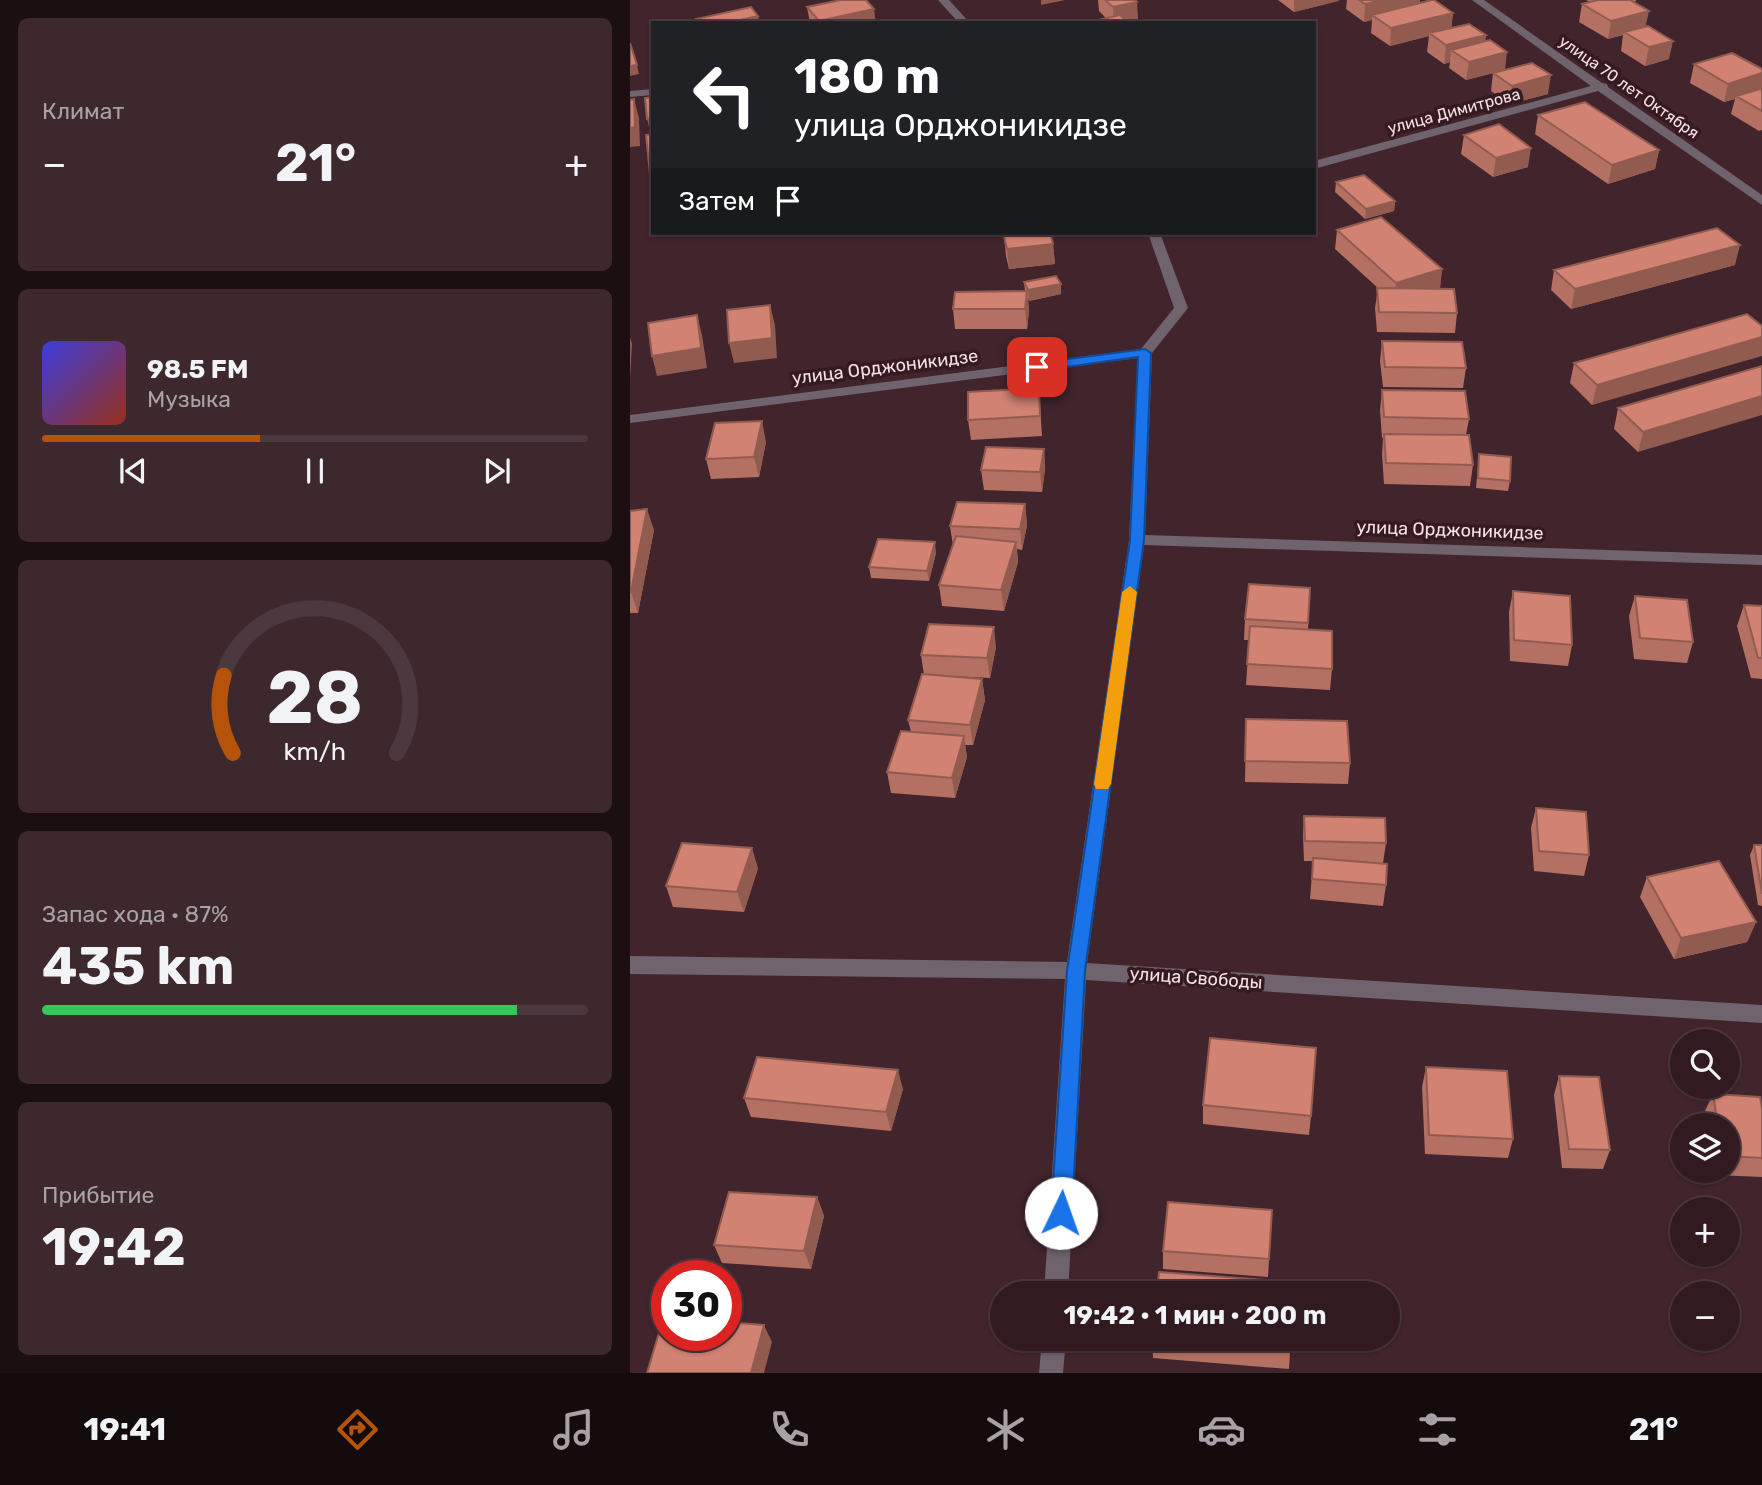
<!DOCTYPE html>
<html lang="ru">
<head>
<meta charset="utf-8">
<style>
	:root { --surface:#311b21; --page:#3d282e; --text:#f1f3f6; --muted:#a8a1a5; --line:#4c393f; --accent:#b45309 }
	body { margin:0; font-family:Rubik,sans-serif; background:var(--page); color:var(--text); height:100vh; display:flex; flex-direction:column; font-size:26px; white-space:nowrap }
	* { box-sizing:border-box; margin:0 }
	p { font-size:23px; color:var(--muted) }
	.icon { flex:none; width:38px; height:38px; fill:none; stroke:currentColor; stroke-width:2; stroke-linecap:round; stroke-linejoin:round }
	.map { position:relative; flex:1; overflow:hidden }
	.side { display:flex; flex-direction:column; gap:18px; padding:18px; background:#1b0f12; width:630px }
	.side>* { flex:none }
	.hud { position:absolute; left:21px; top:21px; width:665px; height:214px; border-radius:0px; box-shadow:0 2px 5px #0004,0 0 0 2px var(--line); background:#202124; color:#fff; overflow:hidden }
	.tools { position:absolute; left:1040px; top:1029px; display:grid; gap:14px }
	.tools a { display:grid; place-items:center; width:70px; height:70px; border-radius:50%; background:var(--surface); box-shadow:0 2px 5px #0004,0 0 0 2px var(--line); font-size:35px }
	.speed { position:absolute; left:21px; top:1260px; display:flex; gap:14px; font-size:35px; font-weight:700; text-align:center }
	.speed>* { display:grid; place-content:center; width:91px; height:91px; border-radius:50%; background:var(--surface); box-shadow:0 2px 5px #0004,0 0 0 2px var(--line); line-height:1 }
	.speed .limit { border:10px solid #d22; background:#fff; color:#111 }
	.pin { position:absolute; display:grid; place-items:center; width:60px; height:60px; color:#fff; margin:-30px; border-radius:14px; box-shadow:0 4px 10px #0006 }
	.me { position:absolute; width:77px; margin:-38px; rotate:3deg; stroke-linejoin:round; filter:drop-shadow(0 0 5px #0008) }
	.turn { display:flex; align-items:center; gap:24px; height:147px; padding:0 28px; font-size:32px }
	.turn .icon { width:91px; height:91px; stroke-width:2.5 }
	.turn b { display:block; font-size:49px; line-height:60px }
	.then { display:flex; align-items:center; height:66px; padding:0 28px; background:#0003; gap:14px; font-size:26px }
	.big { font-size:52px; font-weight:700; line-height:1.1 }
	.side .tile { flex:1; display:flex; flex-direction:column; justify-content:center; gap:10px; min-width:0; padding:0 24px; border-radius:10px; background:var(--page) }
	.side .dial { align-items:center; gap:0 }
	.dial svg { height:182px; overflow:visible; fill:none; stroke:var(--line); stroke-width:7; stroke-linecap:round; text-anchor:middle }
	.dial text { fill:var(--text); stroke:none }
	.song { display:flex; align-items:center; gap:21px }
	.cover { width:84px; height:84px; border-radius:10px; background:linear-gradient(135deg,hsl(240 70% 55%),hsl(10 70% 35%)) }
	.played { height:7px; border-radius:4px; background:linear-gradient(90deg,var(--accent) 40%,var(--line) 40%) }
	.keys { display:flex; justify-content:space-around; direction:ltr }
	.heat { display:flex; justify-content:space-between; align-items:center; font-size:38px; direction:ltr }
	.charge { height:10px; border-radius:5px; background:linear-gradient(90deg,#34c759 87%,var(--line) 0) }
	.trip { position:absolute; left:360px; top:1281px; width:410px; height:70px; border-radius:35px; background:var(--surface); box-shadow:0 2px 5px #0004,0 0 0 2px var(--line); font-weight:700; line-height:70px; text-align:center }
	.tabs { display:flex; height:112px; justify-content:space-around; align-items:center; background:#140b0d; color:var(--muted) }
	.tabs .icon { width:49px; height:49px }
	.tabs .selected { color:var(--accent) }
	.tabs b { font-size:32px; color:var(--text) }
	main { display:flex; flex:1; min-height:0 }
	.map>svg:first-child { display:block }
</style>
</head>
<body>
<main>
<section class="side">
<div class="tile"><p>Климат</p>
<div class="heat"><a>−</a><b class="big">21°</b><a>+</a></div>
</div>
<div class="tile">
<div class="song"><i class="cover"></i><div><b>98.5 FM</b><p>Музыка</p></div></div>
<div class="played"></div>
<div class="keys"><svg class="icon" aria-label="previous" viewBox="0 0 24 24"><path d="M18 5L8 12l10 7zM5 5v14"/></svg><svg class="icon" aria-label="pause" viewBox="0 0 24 24"><path d="M8 5v14M16 5v14"/></svg><svg class="icon" aria-label="next" viewBox="0 0 24 24"><path d="M6 5l10 7-10 7zM19 5v14"/></svg></div>
</div>
<div class="tile dial"><svg viewBox="0 0 100 80">
<path d="M14 69A42 42 0 1 1 86 69"/>
<path d="M14 69A42 42 0 0 1 10 35" stroke="#b45309"/>
<text x="50" y="56" font-size="32" font-weight="700">28</text>
<text x="50" y="72" font-size="11">km/h</text>
</svg></div>
<div class="tile"><p>Запас хода · 87%</p><b class="big">435 km</b><div class="charge"></div></div>
<div class="tile"><p>Прибытие</p><b class="big">19:42</b></div>
</section>
<div class="map">
<svg width="1132" height="1373" viewBox="0 0 1132 1373">
	<rect width="100%" height="100%" fill="#41242c"/>
	<g fill="none" stroke-linecap="round" stroke-linejoin="round">
		<path fill="#6f636d" fill-rule="evenodd" d="M308 0H319L340 23H329Z
			M842 0H854L972 83 977 84 978 87 1132 195V205L968 91 684 169V161L961 86Z
			M23 89V95L0 97V91Z
			M518 233H530L558 308 522 353 515 535 1132 555V565L514 545 457 963 1132 1005V1023L456 980 438 1293H414L435 979 0 974V956L437 962 499 540 508 358 0 423V415L511 349 544 308Z
			M412 1339H436L433 1373H409Z"/>
	</g>
	<path fill="#b47062" d="M468 0H505L508 20 498 22 476 18 469 11Z
		M648 0H709L708 1 664 12Z
		M717 0H790L789 3 823 13 821 28 856 35 855 41 875 70 918 94 879 104 861 91 863 73 836 80 819 68 820 62 814 64 797 52 799 36 760 46 741 33 742 20 734 22 716 9Z
		M956 0H1006V1L1003 2 1016 27 1039 59 1015 66 991 51 993 35 978 39 949 22 952 4 960 2Z
		M177 7 246 23H180Z
		M1064 64 1132 69V130L1129 131 1101 114 1105 99 1094 102 1060 83Z
		M908 115 1029 150 1025 169 978 184 905 134Z
		M834 135 898 167 863 177 831 154Z
		M706 182 765 201 764 211 735 219 705 192Z
		M707 230 812 269 810 288 808 289 827 313 825 333 747 332 745 308 748 288 705 249Z
		M374 236 423 244 425 264 379 269 376 256Z
		M1105 265 941 309 921 290 924 270Z
		M394 282 431 294 399 301 398 298 399 311 397 329H325L323 309 395 291Z
		M1132 326 962 405 940 383 944 363Z
		M752 341 836 368 833 388 753 387 750 361Z
		M1132 366 1008 452 984 429 988 408Z
		M409 388 412 436 341 440 338 420Z
		M752 390 839 419 836 435 843 465 840 486 754 484 752 454 753 438H752L750 410Z
		M136 442 129 477 81 479 76 459Z
		M414 449 415 469 412 492 354 490 351 470Z
		M849 454 880 481 878 491 846 488Z
		M395 504 397 525 392 550 387 549 388 562 374 611 312 606 309 585 323 546 320 526Z
		M0 511 24 530 8 613H0Z
		M306 553 299 581 241 578 239 567Z
		M680 588 678 630 702 669 700 690 616 685 619 640H614L615 619Z
		M883 591 942 645 938 666 880 661 879 612Z
		M1005 596 1063 642 1057 663 1004 659 999 616Z
		M1114 605 1132 606V679L1121 678 1107 626Z
		M366 647 360 678 319 676 352 679 355 700 343 745H335L337 757 325 798 261 793 257 772 281 732 278 720 294 675 291 655Z
		M616 719 720 763 718 784 615 782Z
		M906 808 959 855 954 876 904 871 901 828Z
		M674 816 756 843 753 863H740L756 885 753 906 680 899 683 861H674L673 836Z
		M1124 845H1132V906L1128 905 1120 855Z
		M128 868 114 912 43 907 36 886Z
		M1017 877 1126 922 1117 942 1044 959 1010 897Z
		M796 1067 883 1139 878 1158 795 1154 792 1087Z
		M929 1076 980 1150 973 1169 932 1168 924 1095Z
		M273 1089 261 1131 121 1117 114 1098Z
		M1083 1094 1132 1109V1177L1085 1175V1171H1097V1125H1076L1074 1113Z
		M573 1105 681 1116 679 1135 573 1124Z
		M187 1197 194 1216 181 1269 92 1263 84 1245Z
		M642 1210 638 1277 533 1269V1251Z
		M522 1341 660 1352 659 1369 523 1358Z"/>
	<path fill="#925b50" d="M411 0H435L411 5Z
		M664 0H709L708 1 664 12Z
		M753 0H790L789 9 742 15V20L734 22 735 4Z
		M507 2 508 20 494 23H484L483 7Z
		M244 9 246 23H189V21Z
		M1019 11 1015 29 994 32 993 35 978 39 981 21Z
		M823 13 821 31 799 33V36L760 46 761 28Z
		M128 16 130 23H96Z
		M856 35 854 53 821 50 820 62 814 64 816 45Z
		M1043 41 1039 59 1015 66 1019 47Z
		M877 52 875 70 836 80 839 62Z
		M7 65 9 74 0 76V66Z
		M1132 73V90L1106 96 1105 99 1094 102 1098 84Z
		M921 75 918 94 879 104 882 86Z
		M4 99 9 118 10 146 0 147V128Z
		M23 118V138H22L17 119Z
		M901 148 898 167 863 177 866 158Z
		M1029 150 1025 169 978 184 982 165Z
		M20 174H23V184H22Z
		M765 201 764 211 735 219 736 209Z
		M423 244 425 264 379 269 377 249Z
		M1110 245 1105 265 941 309 945 289Z
		M812 269 810 288 764 303 766 283Z
		M431 284V294L399 301 398 290Z
		M397 291 399 311 397 329 395 309Z
		M140 305 145 325 147 358 104 363 99 343Z
		M67 315 72 335 77 368 27 376 22 356Z
		M0 337 2 344 0 379Z
		M1132 337V356L962 405 967 385Z
		M1132 396V415L1008 452 1013 432Z
		M132 421 136 442 129 477 124 457Z
		M414 449 415 469 412 492 410 472Z
		M395 504 397 525 392 550 390 529Z
		M17 509 24 530 8 613 1 592Z
		M305 542 306 553 299 581 297 571Z
		M386 542 388 562 374 611 371 590Z
		M364 627 366 647 360 678 357 658Z
		M352 679 355 700 343 745 340 725Z
		M334 736 337 757 325 798 322 778Z
		M122 848 128 868 114 912 107 892Z
		M1126 922 1117 942 1044 959 1051 938Z
		M268 1070 273 1089 261 1131 256 1112Z
		M187 1197 194 1216 181 1269 174 1251Z
		M134 1325 142 1342 134 1373H121Z"/>
	<path fill="#d18272" stroke="#925b50" stroke-width="2" d="M211 0H236L244 9 189 21 177 7Z
		M475 0H505L507 2 483 7Z
		M729 0H753L735 4Z
		M802 0H804L823 13 761 28 742 15Z
		M968 0H1000L1019 11 981 21 952 4Z
		M121 7 128 16 96 23H70L66 19Z
		M490 15 499 23H455Z
		M839 24 856 35 816 45 799 33Z
		M1018 26 1043 41 1019 47 994 32Z
		M860 40 877 52 839 62 821 50Z
		M0 43 7 65 0 66Z
		M1102 53 1132 69V73L1098 84 1064 64Z
		M902 63 921 75 882 86 863 73Z
		M1130 89 1132 90V111L1106 96Z
		M23 97V118L17 119 15 98Z
		M4 99 5 127 0 128V100Z
		M955 102 1029 150 982 165 908 115Z
		M869 124 901 148 866 158 834 135Z
		M23 134V174H20L16 135Z
		M734 175 765 201 736 209 706 182Z
		M751 217 812 269 766 283 707 230Z
		M1087 228 1110 245 945 289 924 270Z
		M408 233H420L423 244 377 249 374 236Z
		M426 276 431 284 398 290 394 282Z
		M747 288 824 289 827 313 749 312Z
		M397 291 395 309H323L325 292Z
		M140 305 142 338 99 343 97 310Z
		M1117 314 1132 326V337L967 385 944 363Z
		M67 315 71 348 22 356 18 323Z
		M752 341 832 342 836 368 755 367Z
		M1132 366V396L1013 432 988 408Z
		M409 388 410 416 338 420V392Z
		M752 390 835 391 839 419 754 417Z
		M132 421 124 457 76 459 85 423Z
		M754 434 839 435 843 465 756 463Z
		M356 447 414 449 410 472 351 470Z
		M849 454 881 457 880 481 848 478Z
		M327 502 395 504 390 529 320 526Z
		M17 509 1 592H0V511Z
		M326 536 386 542 371 590 309 585Z
		M248 539 305 542 297 571 239 567Z
		M619 584 680 588 678 623 615 619Z
		M883 591 940 596 942 645 884 640Z
		M1005 596 1057 600 1063 642 1010 638Z
		M1114 605 1132 606V658H1128Z
		M299 624 364 627 357 658 291 655Z
		M620 626 702 631V669L617 664Z
		M292 674 352 679 340 725 278 720Z
		M616 719 717 721 720 763 615 761Z
		M271 731 334 736 322 778 257 772Z
		M906 808 956 812 959 855 909 851Z
		M674 816 755 818 756 843 675 841Z
		M52 843 122 848 107 892 36 886Z
		M1124 845H1132V894Z
		M683 858 757 864 756 885 682 879Z
		M1089 861 1126 922 1051 938 1017 877Z
		M580 1038 686 1048 681 1116 573 1105Z
		M127 1057 268 1070 256 1112 114 1098Z
		M796 1067 877 1071 883 1139 799 1135Z
		M929 1076 969 1077 980 1150 939 1149Z
		M1083 1094 1130 1097 1132 1109V1158L1097 1156V1125H1088Z
		M99 1192 187 1197 174 1251 84 1245Z
		M538 1202 642 1210 639 1259 533 1251Z
		M529 1272 662 1282V1293H527Z
		M34 1316H37V1335H96V1322L134 1325 121 1373H17Z
		M523 1339H661L660 1352 522 1341Z"/>
	<path fill="#1a73e8" stroke="#114b97" stroke-width="2" d="M515 349 521 353 514 540 455 971 442 1213 439 1220 431 1222 424 1220 421 1213 437 971 500 540 508 357 407 371 400 367 407 363Z"/>
	<path fill="#f59e0b" d="M500 586 507 592 481 784 478 789H466L464 784 492 592Z"/>
	<g text-anchor="middle" dominant-baseline="central" stroke-width="7" stroke-linejoin="round" paint-order="stroke">
		<g font-size="16" fill="#f5e1e6" stroke="#361a22">
			<text transform="translate(999 87) rotate(35)">улица 70 лет Октября</text>
			<text transform="translate(824 111) rotate(-15)">улица Димитрова</text>
		</g>
		<g font-size="18" fill="#f5e1e6" stroke="#361a22">
			<text transform="translate(255 367) rotate(-7)">улица Орджоникидзе</text>
			<text transform="translate(820 530) rotate(2)">улица Орджоникидзе</text>
			<text transform="translate(566 978) rotate(4)">улица Свободы</text>
		</g>
	</g>
</svg>
<div class="tools">
<a><svg class="icon" aria-label="search" viewBox="0 0 24 24"><circle cx="10" cy="10" r="6"/><path d="M15 15l6 6"/></svg></a>
<a><svg class="icon" aria-label="layers" viewBox="0 0 24 24"><path d="M12 4l9 5-9 5-9-5zM3 14l9 5 9-5"/></svg></a>
<a>+</a>
<a>−</a>
</div>
<div class="speed"><div class="limit">30</div></div>
<div class="pin" style="left:407px;top:367px;background:#d93025"><svg class="icon" aria-label="arrive" viewBox="0 0 24 24"><path d="M6 21V4h12l-3 4 3 4H6"/></svg></div>
<svg class="me" style="left:431px;top:1213px" viewBox="-20 -20 40 40"><circle r="19" fill="#fff"/><path d="M0-13L10 11 0 6-10 11z" fill="#1a73e8"/></svg>
<div class="trip">19:42 · 1 мин · 200 m</div>
<div class="hud">
<div class="turn"><svg class="icon" aria-label="left" viewBox="0 0 24 24"><path d="M17 20v-9H6M10 6l-5 5 5 5"/></svg><div><b>180 m</b>улица Орджоникидзе</div></div>
<div class="then">Затем<svg class="icon" aria-label="arrive" viewBox="0 0 24 24"><path d="M6 21V4h12l-3 4 3 4H6"/></svg></div>
</div>
</div>
</main>
<nav class="tabs">
<b>19:41</b>
<svg class="icon selected" aria-label="directions" viewBox="0 0 24 24"><path d="M12 3l9 9-9 9-9-9zM9 14v-3h6M13 9l2 2-2 2"/></svg>
<svg class="icon" aria-label="music" viewBox="0 0 24 24"><path d="M9 18V5l10-2v13"/><circle cx="6" cy="18" r="3"/><circle cx="16" cy="16" r="3"/></svg>
<svg class="icon" aria-label="phone" viewBox="0 0 24 24"><path d="M5 4h4l2 5-3 2q2 4 5 5l2-3 5 2v4C11 20 4 13 5 4z"/></svg>
<svg class="icon" aria-label="climate" viewBox="0 0 24 24"><path d="M12 3v18M4 7l16 10M4 17L20 7"/></svg>
<svg class="icon" aria-label="car" viewBox="0 0 24 24"><path d="M5 17H2v-5l4-1 3-4h7l3 4 3 1v5h-3M9 17h6M6 11h13"/><circle cx="7" cy="17" r="2"/><circle cx="17" cy="17" r="2"/></svg>
<svg class="icon" aria-label="filters" viewBox="0 0 24 24"><path d="M4 7h16M4 17h16"/><circle cx="9" cy="7" r="2"/><circle cx="15" cy="17" r="2"/></svg>
<b>21°</b>
</nav>
</body>
</html>
